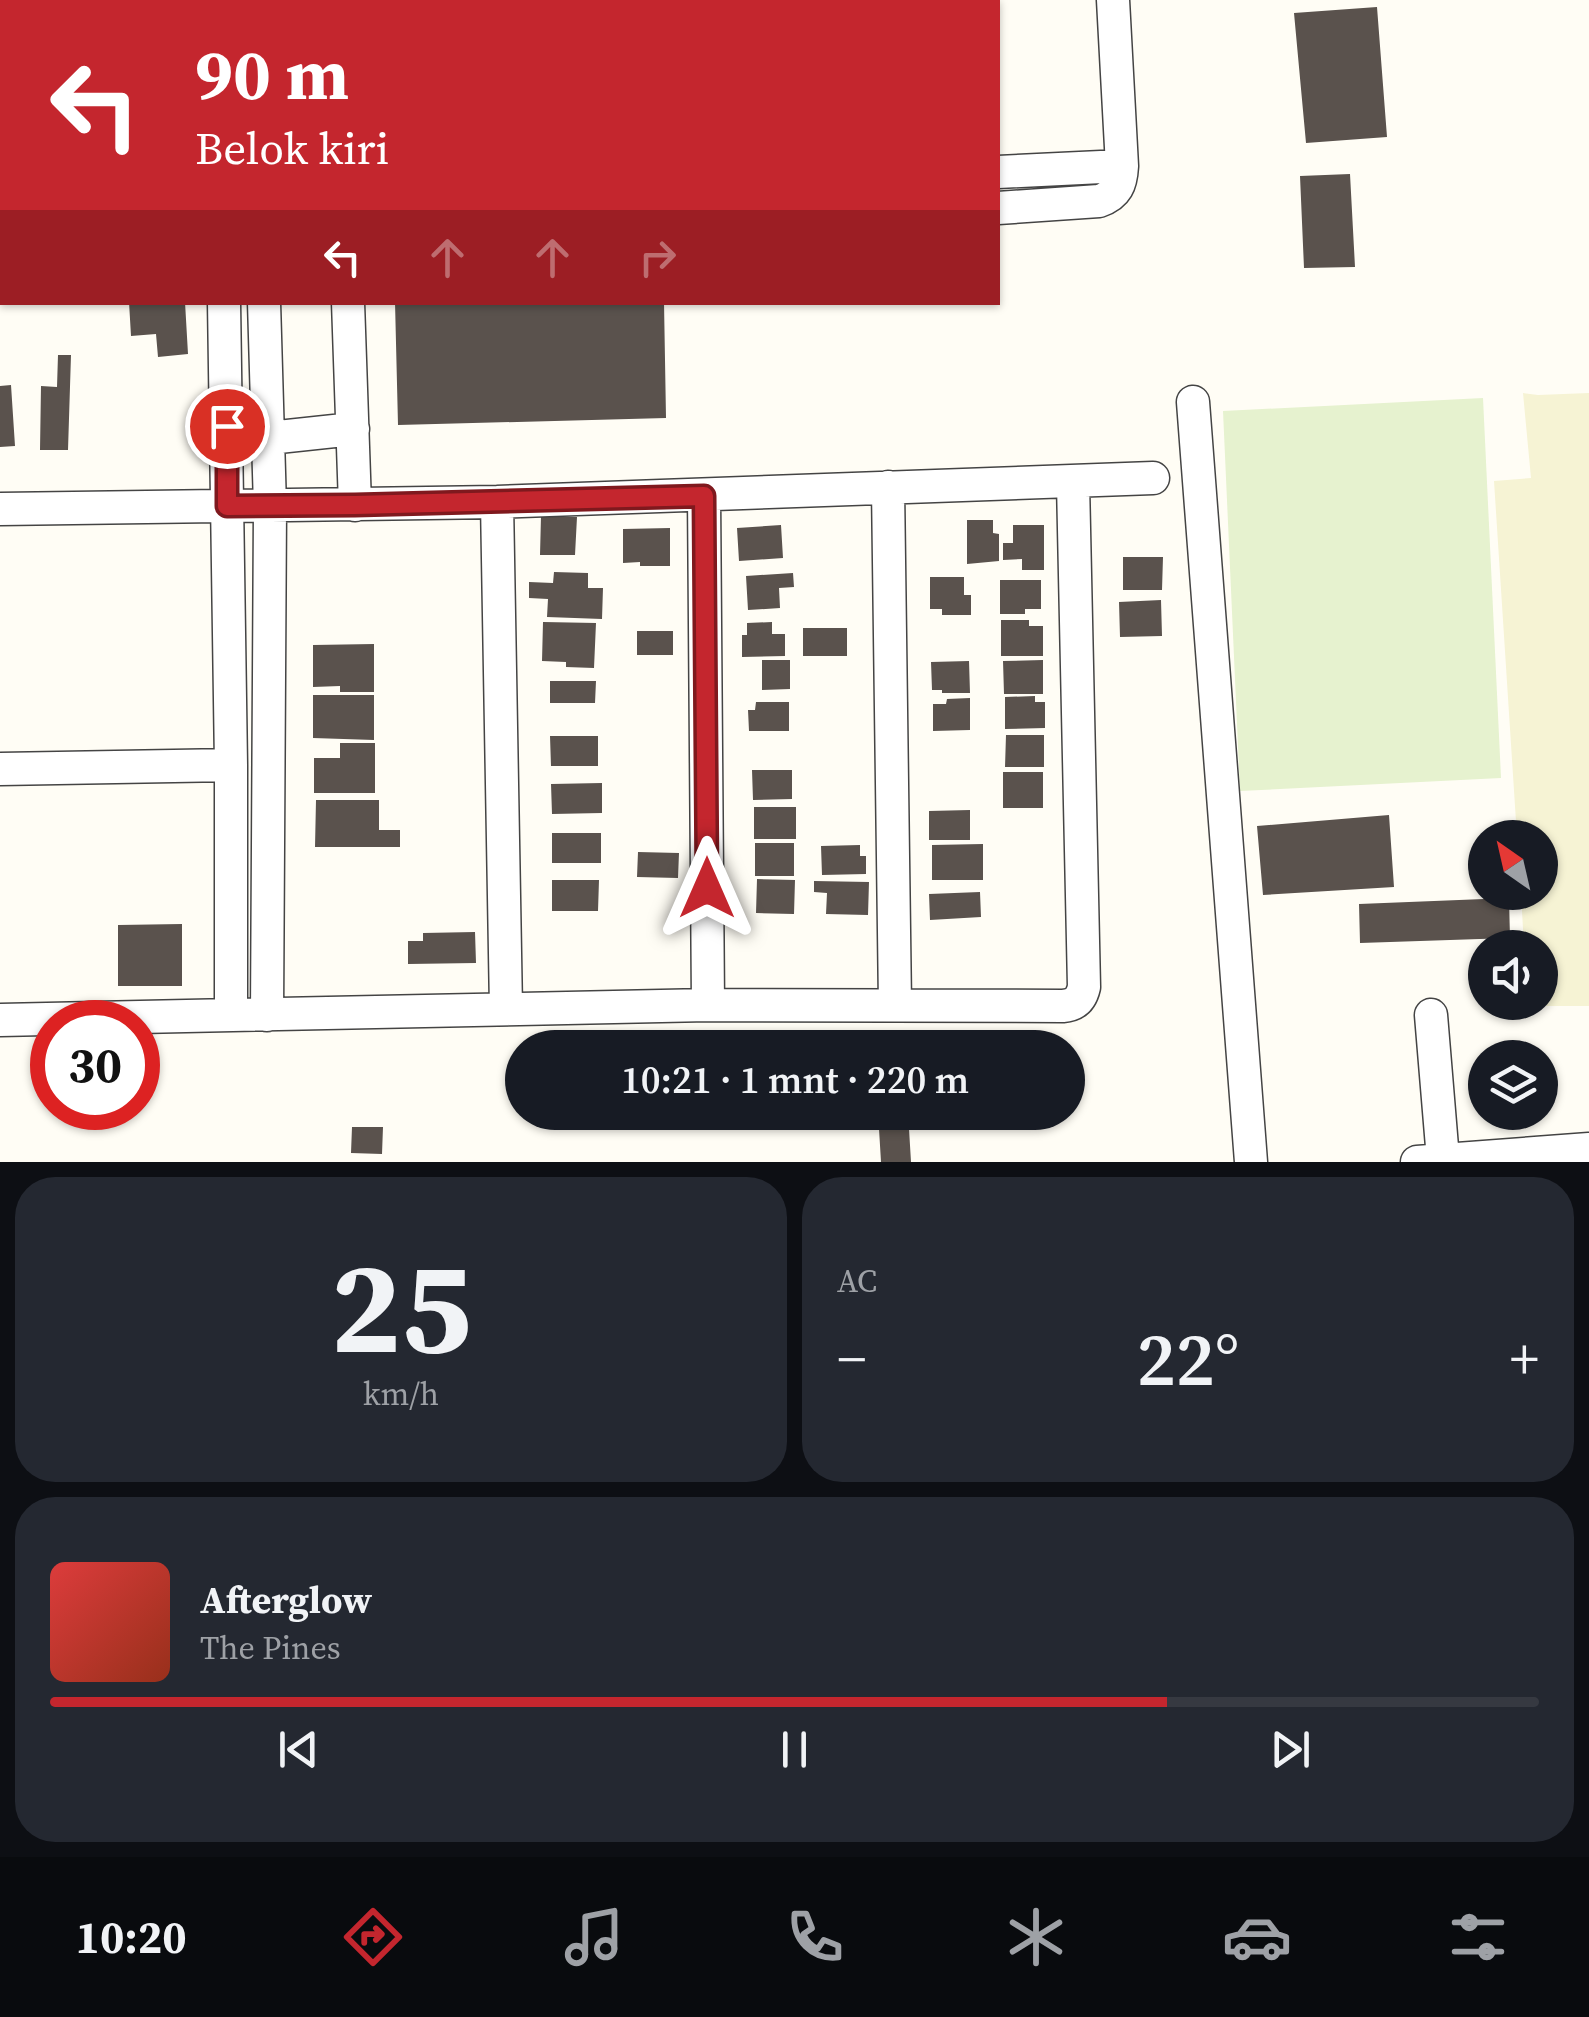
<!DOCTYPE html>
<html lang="id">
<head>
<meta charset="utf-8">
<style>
	:root { --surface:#171b24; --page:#242831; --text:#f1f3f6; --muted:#9ea1a6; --line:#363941; --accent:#c4262e }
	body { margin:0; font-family:"Source Serif 4",serif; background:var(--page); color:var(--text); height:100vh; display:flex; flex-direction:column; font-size:38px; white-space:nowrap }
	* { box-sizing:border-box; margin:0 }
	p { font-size:32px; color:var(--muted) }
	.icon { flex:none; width:55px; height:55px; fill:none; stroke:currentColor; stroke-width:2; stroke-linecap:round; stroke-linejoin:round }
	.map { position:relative; height:1162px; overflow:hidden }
	.details { display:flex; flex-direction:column; gap:15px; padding:15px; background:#0d0f14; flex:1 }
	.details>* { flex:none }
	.hud { position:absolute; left:0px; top:0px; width:1000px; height:305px; box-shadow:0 2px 8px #0004; background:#c4262e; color:#fff; overflow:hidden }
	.needle { width:65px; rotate:326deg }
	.tools { position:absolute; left:1468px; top:820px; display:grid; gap:20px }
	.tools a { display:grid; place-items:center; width:90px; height:90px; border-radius:50%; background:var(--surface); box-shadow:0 2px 8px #0004; font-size:50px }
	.speed { position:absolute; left:30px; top:1000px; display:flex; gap:20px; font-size:50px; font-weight:700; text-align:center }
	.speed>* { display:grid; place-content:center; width:130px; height:130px; border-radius:50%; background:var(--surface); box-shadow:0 2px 8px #0004; line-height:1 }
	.speed .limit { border:15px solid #d22; background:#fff; color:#111 }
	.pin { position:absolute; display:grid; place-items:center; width:85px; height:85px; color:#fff; margin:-42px; border:5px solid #fff; border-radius:50%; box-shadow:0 2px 10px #0007 }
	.me { position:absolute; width:110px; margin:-55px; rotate:0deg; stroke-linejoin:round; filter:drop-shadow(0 0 8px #0008) }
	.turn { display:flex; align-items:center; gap:35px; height:210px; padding:0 30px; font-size:45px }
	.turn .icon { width:130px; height:130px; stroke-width:2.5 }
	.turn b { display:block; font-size:70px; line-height:85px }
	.lanes { display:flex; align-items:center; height:95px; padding:0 30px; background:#0003; justify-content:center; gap:50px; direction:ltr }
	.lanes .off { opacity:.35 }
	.big { font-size:75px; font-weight:600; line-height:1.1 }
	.details .widget { flex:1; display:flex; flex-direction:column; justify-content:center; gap:15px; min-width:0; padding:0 35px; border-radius:40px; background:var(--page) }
	.details .dial { align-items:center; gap:0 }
	.dial b { font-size:130px; line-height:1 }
	.song { display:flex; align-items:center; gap:30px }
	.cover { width:120px; height:120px; border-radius:15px; background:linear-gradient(135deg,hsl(0 70% 55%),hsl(10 70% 35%)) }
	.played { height:10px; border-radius:5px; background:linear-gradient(90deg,var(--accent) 75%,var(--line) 75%) }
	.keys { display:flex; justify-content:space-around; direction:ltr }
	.heat { display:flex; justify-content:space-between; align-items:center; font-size:55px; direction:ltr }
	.details .tiles { flex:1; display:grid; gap:15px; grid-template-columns:1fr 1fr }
	.widget:last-child { grid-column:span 2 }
	.trip { position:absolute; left:505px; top:1030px; width:580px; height:100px; border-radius:50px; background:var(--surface); box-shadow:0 2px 8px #0004; font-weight:600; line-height:100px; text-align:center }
	.tabs { display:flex; height:160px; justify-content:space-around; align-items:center; background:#090b0e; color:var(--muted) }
	.tabs .icon { width:70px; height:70px }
	.tabs .selected { color:var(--accent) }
	.tabs b { font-size:45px; color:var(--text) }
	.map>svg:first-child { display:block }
</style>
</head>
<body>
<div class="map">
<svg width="1589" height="1162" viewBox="0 0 1589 1162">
	<rect width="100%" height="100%" fill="#fffdf5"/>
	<path fill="#f6f3d4" d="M1523 393 1538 395 1589 393V1006H1528V1003L1540 1002V948L1524 947 1521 893 1540 892V838L1517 837 1494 481 1531 478Z"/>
	<path fill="#e6f2cf" d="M1483 398 1501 778 1240 791 1223 411Z"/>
	<path fill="#5a524d" d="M1377 7 1387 137 1306 143 1294 13Z
		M1350 174 1355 267 1304 268 1300 176Z
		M129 302H185L188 354 158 357 156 334 131 336Z
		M395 302H664L666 418 398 425Z
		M58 355H71L68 450H40L41 386 57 387Z
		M11 385 15 446 0 447V386Z
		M541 516 577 517 575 555H540Z
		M967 520H993V533L999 534V561L967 564Z
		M781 525 783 558 739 561 737 528Z
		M1013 525H1044V570H1022V559L1003 560V543H1013Z
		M670 528V566H640V562L623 563V529Z
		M1123 557H1163L1162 590H1123Z
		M554 572 588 573V588H603L602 619 547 617 548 599 529 598V582L553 583Z
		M793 573 794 587 779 588 780 608 748 610 746 576Z
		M930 577H964V595H971V615H942V609H930Z
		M1000 580H1041V609H1025V614H1000Z
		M1161 600 1162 636 1120 637 1119 602Z
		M1001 620H1029V626H1043V656H1001Z
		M543 622 596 623 594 668 566 667V662L542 661Z
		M772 622V634H785V656L742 657V635H747V623Z
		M803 628H847V656H803Z
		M637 631H673V655H637Z
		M374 644V692H340V686L313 687V645Z
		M762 660H790V689L762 690Z
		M1043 660V694H1004L1003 661Z
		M969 661 970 693H942V690H932L931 662Z
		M550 681H596L595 703H550Z
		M313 695H374V740L313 738Z
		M1035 696V702H1045V728L1005 729V697Z
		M970 698V730L933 731V704H946L947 699Z
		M756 702H789V731H749L748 710H755Z
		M1006 735H1044V767H1005Z
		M550 736H598V766H551Z
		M340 743H375V793H314V758H340Z
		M752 770H792V799L753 800Z
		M1003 772H1043V808H1003Z
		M602 783V813L552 814 551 784Z
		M316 800H379V830H400V847H315Z
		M754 807H796V839H754Z
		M970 810V840H929V811Z
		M1389 815 1394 887 1263 895 1257 826Z
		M552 833H601V863H552Z
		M755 843H794V876H755Z
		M983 844V880H932V845Z
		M860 845V856H866V874L822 875 821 846Z
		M638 852 679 853 678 878 637 877Z
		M757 879 795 880 794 914 756 913Z
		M552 880H599L598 911H552Z
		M814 881 869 882 868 915 826 914 827 893 814 892Z
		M980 892 981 917 930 920 929 894Z
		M1509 898 1510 938 1360 943 1359 904Z
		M182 924V986H118V925Z
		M475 932 476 963 408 964V941H423V933Z
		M878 1112H908L911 1162H881Z
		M352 1127H383L382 1154 351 1153Z"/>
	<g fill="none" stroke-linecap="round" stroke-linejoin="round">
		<g stroke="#444" stroke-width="35">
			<path id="minor" d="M16 2 19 0
				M0 78 2 86
				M998 172 1122 166
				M998 208 1099 201C1117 195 1121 184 1122 166L1113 0
				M0 215 2 214
				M224 302 231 765V1015
				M264 302 270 507 267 1015
				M348 302 355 505
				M1193 402 1251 1162
				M269 438 353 429
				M888 487 895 1005
				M704 496 708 1005
				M497 502 506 1009
				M0 509 497 502 1153 478
				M0 769 231 765
				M1431 1015 1443 1159
				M0 1020 708 1005 1063 1006C1075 1005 1081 1000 1084 987L1073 483
				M1417 1162 1589 1149"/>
		</g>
		<use href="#minor" stroke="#fff" stroke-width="32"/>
	</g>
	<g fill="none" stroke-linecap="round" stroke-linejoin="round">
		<g stroke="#7f191e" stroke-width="25">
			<path id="route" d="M227 426V506L355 505 704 496 707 888"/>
		</g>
		<use href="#route" stroke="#c4262e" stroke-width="18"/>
	</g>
</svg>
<div class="tools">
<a><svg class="needle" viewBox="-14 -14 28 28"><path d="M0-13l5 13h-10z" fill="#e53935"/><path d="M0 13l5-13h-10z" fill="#9ea1a6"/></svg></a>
<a><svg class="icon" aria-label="sound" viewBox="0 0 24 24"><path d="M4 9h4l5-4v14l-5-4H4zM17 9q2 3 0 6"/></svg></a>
<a><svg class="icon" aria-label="layers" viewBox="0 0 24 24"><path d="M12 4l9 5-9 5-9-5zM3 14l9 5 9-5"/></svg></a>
</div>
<div class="speed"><div class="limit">30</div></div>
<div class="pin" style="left:227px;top:426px;background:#d93025"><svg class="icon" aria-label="arrive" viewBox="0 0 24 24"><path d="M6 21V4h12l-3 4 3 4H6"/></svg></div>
<svg class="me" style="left:707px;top:888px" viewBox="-20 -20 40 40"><path d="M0-17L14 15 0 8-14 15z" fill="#c4262e" stroke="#fff" stroke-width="4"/></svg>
<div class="trip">10:21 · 1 mnt · 220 m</div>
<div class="hud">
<div class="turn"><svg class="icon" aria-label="left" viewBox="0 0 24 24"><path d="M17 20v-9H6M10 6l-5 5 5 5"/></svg><div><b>90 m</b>Belok kiri</div></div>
<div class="lanes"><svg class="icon" aria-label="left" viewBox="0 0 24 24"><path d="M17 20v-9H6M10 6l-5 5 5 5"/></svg><svg class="icon off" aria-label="ahead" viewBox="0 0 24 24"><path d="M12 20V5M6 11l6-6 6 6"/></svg><svg class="icon off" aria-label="ahead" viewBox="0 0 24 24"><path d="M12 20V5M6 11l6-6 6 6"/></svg><svg class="icon off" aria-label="right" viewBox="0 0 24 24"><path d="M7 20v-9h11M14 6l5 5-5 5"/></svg></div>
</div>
</div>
<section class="details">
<div class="tiles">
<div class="widget dial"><b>25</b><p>km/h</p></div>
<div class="widget"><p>AC</p>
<div class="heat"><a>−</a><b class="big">22°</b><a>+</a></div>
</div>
<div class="widget">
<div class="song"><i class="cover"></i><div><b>Afterglow</b><p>The Pines</p></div></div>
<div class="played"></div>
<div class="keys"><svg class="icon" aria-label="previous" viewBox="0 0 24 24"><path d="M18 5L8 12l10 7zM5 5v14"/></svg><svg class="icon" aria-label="pause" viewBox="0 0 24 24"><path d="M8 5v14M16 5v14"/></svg><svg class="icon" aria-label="next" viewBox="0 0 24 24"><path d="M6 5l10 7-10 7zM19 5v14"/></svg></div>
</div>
</div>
</section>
<nav class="tabs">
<b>10:20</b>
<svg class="icon selected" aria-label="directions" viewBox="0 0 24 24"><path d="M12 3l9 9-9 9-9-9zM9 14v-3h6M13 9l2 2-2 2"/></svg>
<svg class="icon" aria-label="music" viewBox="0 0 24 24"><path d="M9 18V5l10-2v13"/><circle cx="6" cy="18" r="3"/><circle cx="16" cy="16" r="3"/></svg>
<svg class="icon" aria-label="phone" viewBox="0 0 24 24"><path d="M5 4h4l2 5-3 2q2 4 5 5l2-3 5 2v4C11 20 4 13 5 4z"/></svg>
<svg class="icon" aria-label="climate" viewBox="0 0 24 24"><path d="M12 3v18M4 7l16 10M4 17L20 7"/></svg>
<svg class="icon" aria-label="car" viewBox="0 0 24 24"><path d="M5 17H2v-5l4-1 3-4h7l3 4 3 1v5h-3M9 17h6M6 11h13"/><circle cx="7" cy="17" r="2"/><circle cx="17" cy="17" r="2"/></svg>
<svg class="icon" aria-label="filters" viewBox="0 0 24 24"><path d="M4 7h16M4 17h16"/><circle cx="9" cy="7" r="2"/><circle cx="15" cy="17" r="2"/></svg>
</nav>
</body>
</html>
